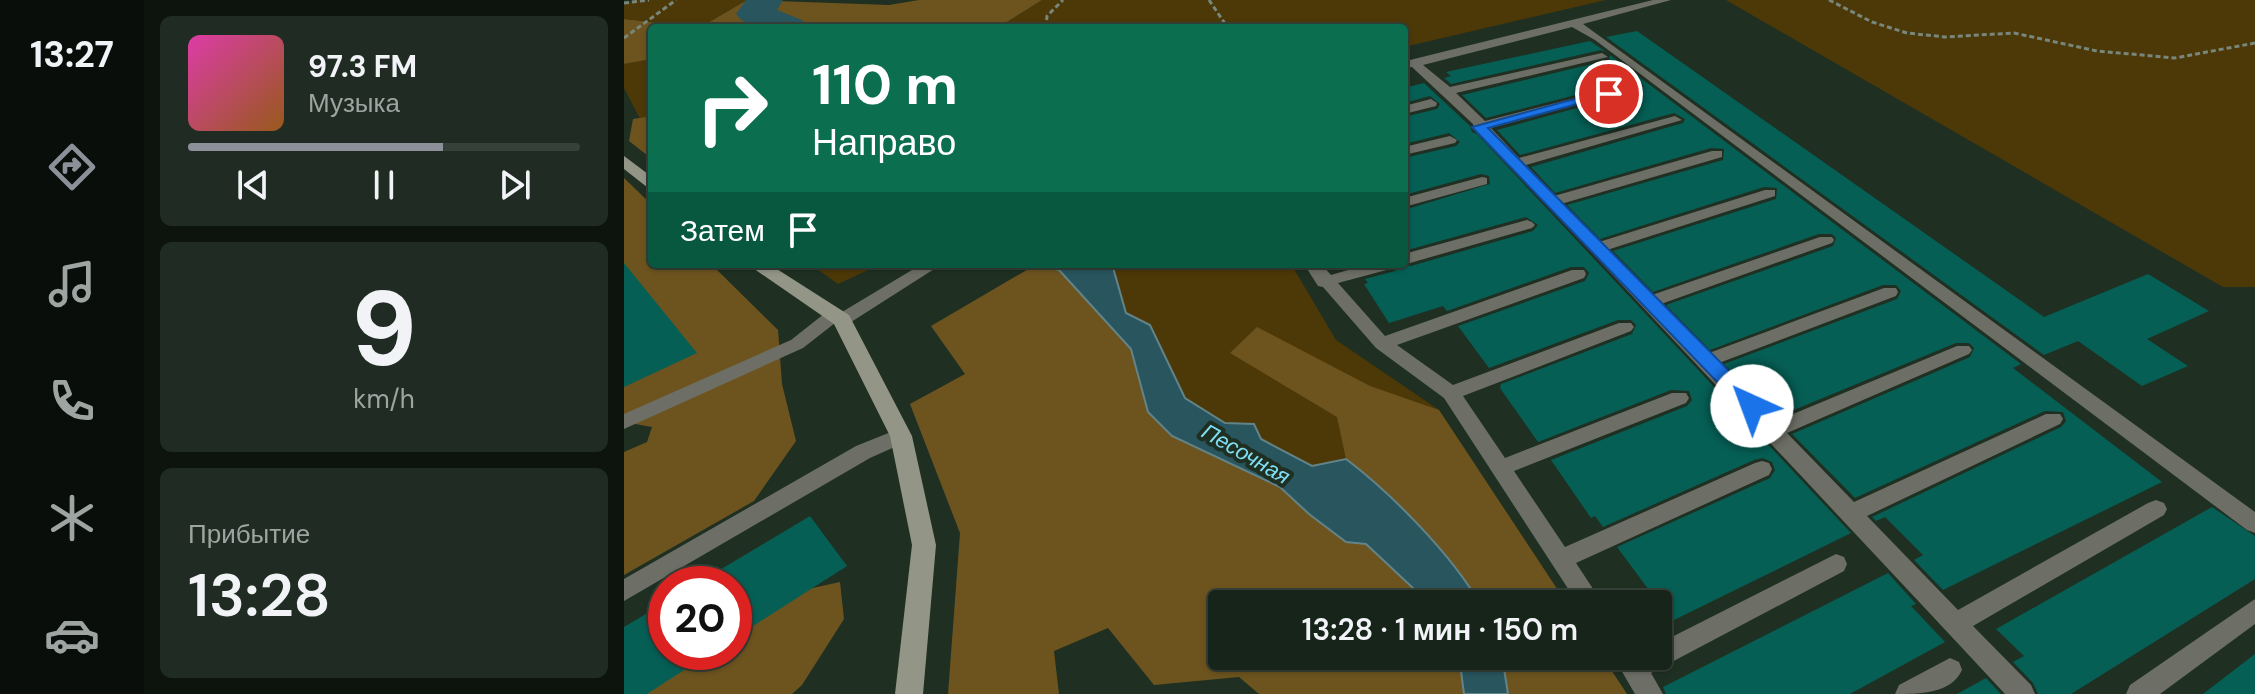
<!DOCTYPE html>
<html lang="ru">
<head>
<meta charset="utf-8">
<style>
	:root { --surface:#17241a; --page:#202c23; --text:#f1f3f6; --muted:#9ea4a2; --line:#364139; --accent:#8c9099 }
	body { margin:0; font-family:"DM Sans",sans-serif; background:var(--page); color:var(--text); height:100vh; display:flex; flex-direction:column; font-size:30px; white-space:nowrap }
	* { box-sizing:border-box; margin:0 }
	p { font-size:26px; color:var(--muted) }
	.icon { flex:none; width:44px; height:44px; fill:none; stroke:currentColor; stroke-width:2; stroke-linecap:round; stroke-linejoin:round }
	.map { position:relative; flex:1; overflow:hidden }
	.details { display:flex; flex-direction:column; gap:16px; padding:16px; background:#0d140e; width:480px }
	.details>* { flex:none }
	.top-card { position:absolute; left:24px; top:24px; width:760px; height:244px; border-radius:8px; box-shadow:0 2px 6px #0004,0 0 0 2px var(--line); background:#0b6e4f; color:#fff; overflow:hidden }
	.speed { position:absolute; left:24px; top:566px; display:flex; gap:16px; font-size:40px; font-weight:700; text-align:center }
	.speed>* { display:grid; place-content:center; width:104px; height:104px; border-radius:50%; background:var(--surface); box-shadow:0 2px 6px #0004,0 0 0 2px var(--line); line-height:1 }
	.speed .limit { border:12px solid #d22; background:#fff; color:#111 }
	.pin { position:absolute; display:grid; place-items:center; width:68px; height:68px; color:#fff; margin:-34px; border:4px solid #fff; border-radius:50%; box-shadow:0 2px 8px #0007 }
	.me { position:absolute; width:88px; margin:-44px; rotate:317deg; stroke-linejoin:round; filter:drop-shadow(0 0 6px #0008) }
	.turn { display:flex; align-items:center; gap:28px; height:168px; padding:0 32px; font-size:36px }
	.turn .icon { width:104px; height:104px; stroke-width:2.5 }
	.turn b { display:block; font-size:56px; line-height:68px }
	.then { display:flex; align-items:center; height:76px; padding:0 32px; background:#0003; gap:16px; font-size:30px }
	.big { font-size:60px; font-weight:600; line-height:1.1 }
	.details .tile { flex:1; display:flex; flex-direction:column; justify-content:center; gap:12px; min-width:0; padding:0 28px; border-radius:12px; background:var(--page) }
	.details .dial { align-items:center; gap:0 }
	.dial b { font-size:104px; line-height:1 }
	.song { display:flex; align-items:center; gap:24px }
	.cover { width:96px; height:96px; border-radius:12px; background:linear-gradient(135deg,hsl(320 70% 55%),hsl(30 70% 35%)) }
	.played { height:8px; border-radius:4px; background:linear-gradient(90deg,var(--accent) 65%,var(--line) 65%) }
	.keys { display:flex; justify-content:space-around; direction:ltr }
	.trip { position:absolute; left:584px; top:590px; width:464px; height:80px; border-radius:8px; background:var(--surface); box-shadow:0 2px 6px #0004,0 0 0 2px var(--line); font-weight:600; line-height:80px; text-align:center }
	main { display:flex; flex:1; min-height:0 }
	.dock { display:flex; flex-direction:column; width:144px; justify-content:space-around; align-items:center; background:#090e0a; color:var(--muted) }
	.dock .icon { width:56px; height:56px }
	.dock .selected { color:var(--accent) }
	.dock b { font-size:36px; color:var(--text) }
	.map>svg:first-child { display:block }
</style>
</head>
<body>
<main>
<nav class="dock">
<b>13:27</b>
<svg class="icon selected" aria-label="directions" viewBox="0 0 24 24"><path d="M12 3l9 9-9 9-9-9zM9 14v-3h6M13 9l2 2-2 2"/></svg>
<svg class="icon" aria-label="music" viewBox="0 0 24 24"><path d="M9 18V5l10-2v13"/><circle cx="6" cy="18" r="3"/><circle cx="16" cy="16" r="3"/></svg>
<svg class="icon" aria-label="phone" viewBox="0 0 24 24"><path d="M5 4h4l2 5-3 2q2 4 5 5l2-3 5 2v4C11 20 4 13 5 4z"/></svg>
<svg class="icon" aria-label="climate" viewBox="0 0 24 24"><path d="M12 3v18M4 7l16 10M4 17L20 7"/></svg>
<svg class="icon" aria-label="car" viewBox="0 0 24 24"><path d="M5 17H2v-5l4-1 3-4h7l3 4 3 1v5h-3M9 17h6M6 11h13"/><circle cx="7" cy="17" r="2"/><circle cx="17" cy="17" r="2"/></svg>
</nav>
<section class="details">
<div class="tile">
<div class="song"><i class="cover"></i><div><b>97.3 FM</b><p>Музыка</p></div></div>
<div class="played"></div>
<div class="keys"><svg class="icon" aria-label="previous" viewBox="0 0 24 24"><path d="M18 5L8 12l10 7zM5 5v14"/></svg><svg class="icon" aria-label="pause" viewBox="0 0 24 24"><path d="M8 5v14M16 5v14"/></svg><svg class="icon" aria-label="next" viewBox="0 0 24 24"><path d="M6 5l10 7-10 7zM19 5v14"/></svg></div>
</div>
<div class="tile dial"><b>9</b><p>km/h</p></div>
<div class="tile"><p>Прибытие</p><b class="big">13:28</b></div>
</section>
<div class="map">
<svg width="1631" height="694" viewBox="0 0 1631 694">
	<rect width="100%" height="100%" fill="#1f3022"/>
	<path fill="#4d3807" d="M10 0H123L75 28 0 19V5Z
		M418 0H982L780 47V28H373Z
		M1102 0H1631V287H1599Z
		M28 59V142L0 88V64Z
		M186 264H257L214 284Z
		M488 264H667L712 340 815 410 943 604H856L839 574 688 466 636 439 629 424 601 423 561 398 527 326 502 313Z"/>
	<path fill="#6d541f" d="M123 0 265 5 295 0H418L373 28H28V59L0 64V19L75 28Z
		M28 116V159L5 141 9 119Z
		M0 178 28 205V264H87L154 330 158 384 172 441 130 501 0 575V452L23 442 28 427 0 422Z
		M413 264 435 270 508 349 524 412 548 436 656 487 685 514 722 542 742 544 806 604H598V656H835L840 694H635L615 677 530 685 484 628 430 651 435 694H324L336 533 286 404 341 374 307 326Z
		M633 327 746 386 815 410 943 604H856C827 555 767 493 722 459L713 417 606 353Z
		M216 582 220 619 178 685 168 694H12L77 652H110V630L166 593Z
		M878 656H978L1003 694H884Z"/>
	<path fill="#29555f" stroke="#628488" stroke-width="2" d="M413 264H488L502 313 526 325 561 398 601 423 630 424 637 439 688 466 722 459C767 493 828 555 856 604H806L742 544 722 542 685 514 656 487 548 436 524 412 507 349 435 270Z
		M835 656H878L884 694H840Z"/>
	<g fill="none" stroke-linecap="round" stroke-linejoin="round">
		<path fill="#29555f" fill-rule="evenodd" d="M122 0H159L153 10 178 20 183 28C160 28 127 35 112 14Z"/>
	</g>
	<path fill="#055f55" d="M1013 31 1420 317 1524 274 1585 311 1523 339 1564 366 1518 386 1454 341 1420 355 982 37Z
		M966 41 982 52 977 50 827 84 820 78 827 76 822 72Z
		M986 55 1397 364 1389 368 1538 482 1319 590 1290 560 1299 555 1261 517 1252 521 1248 517 1437 427 1442 421 1439 412 1421 411 1231 498 1168 434 1346 357 1350 348 1345 343H1332L1153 417 1100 364 1273 299 1277 291 1272 285H1259L1086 350 1042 305 1209 246 1212 238 1208 234H1195L1029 292 989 251 1152 199 1153 188 1140 187 976 239 943 205 1099 160 1100 149 1087 148 931 193 907 167 1059 123 1061 119 1050 113 896 155 873 130 1018 90 1020 86 1010 80 862 118 838 95 985 60Z
		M800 83 846 126 848 132 853 134 1227 533 1048 621 993 547 1146 478 1151 470 1148 462 1139 458 1130 460 979 527 971 516 967 518 927 460 1063 406 1068 400 1065 391 1047 390 914 442 876 388 877 384 1008 334 1012 325 1007 320H994L865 368 834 326 961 281 965 273 960 267H947L823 311 819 306 765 323 740 284 744 283 741 279 771 271 775 264 787 266 909 231 914 225 902 217 780 251V210L866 184 865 176 857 174 780 195V158L832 146 836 142 825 133 780 144V117L813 109 816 104 806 96 780 103V88Z
		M0 263 73 353 0 387Z
		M1588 507 1631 536V579L1447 694H1414L1409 683 1389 662 1400 656 1372 629Z
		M186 516 223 566 110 638V584H72Z
		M1264 573 1292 604 1287 606 1321 642 1226 694H1042L1039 687Z
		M42 602V652H88L23 694H0V627Z
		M1631 654V694H1579Z
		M1362 678 1377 694H1333Z"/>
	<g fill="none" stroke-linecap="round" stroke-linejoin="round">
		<path stroke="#78877b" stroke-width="3" stroke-dasharray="5 3" stroke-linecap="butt" d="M585 0 604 28
			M1205 0 1248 22 1283 33 1321 37 1390 33 1473 51 1551 58 1631 43
			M0 3 25 0
			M422 28 423 16 439 0
			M0 38 52 0"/>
		<path fill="#6d6f66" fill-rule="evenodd" d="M1029 0H1047L959 24 1631 512V533L1623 530 971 40 948 27 799 65 826 87 978 53 984 57 832 93 861 121 1011 83 1017 87 867 128 895 158 1051 116 1058 120 902 165 930 196 1088 151H1098V157L937 204 975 242 1141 190H1151V196L983 250 1028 295 1196 237H1208L1210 240 1208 243 1037 304 1085 353 1260 288H1272L1274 292 1272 296 1095 363 1152 421 1333 346H1345L1348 350 1345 354 1163 433 1230 502 1422 414H1436L1439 419 1436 424 1243 516 1334 610 1524 503 1532 500 1540 503 1543 509 1540 515 1349 626 1407 685 1411 694H1381C1206 506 1026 316 855 131L850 130 849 124 788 67 780 68V62L786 60Z
			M807 99 813 103 812 106 780 114V106Z
			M826 136 833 140 831 143 780 155V147Z
			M858 177 863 178V184L780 207V198Z
			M903 220 908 222 911 225 908 228 786 263 780 264V254Z
			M298 264H318L224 324 218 326 211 323 179 348 0 429V414L167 340 205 310 211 308 218 312Z
			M680 264H697L707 275 745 264H772L770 268 714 283 761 336 948 270H960L962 274 960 278 773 345 829 385 995 323H1007L1010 327 1007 331 839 396 881 458 1048 393H1062L1065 398 1062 403 890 471 941 547 1131 463 1138 461 1145 463 1148 469 1145 475 952 563 979 604H954L820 398 752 348 699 287 694 286Z
			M277 428 284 431 287 436 284 441 246 458 0 601V579L232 446Z
			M1212 554 1220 557 1223 564 1220 571 1027 673 1039 694H1011L989 656H1034V644Z
			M1631 599V624L1536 694H1502L1506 685Z
			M1326 658 1335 662 1338 670C1327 694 1295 694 1271 694L1275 685Z"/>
		<path fill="#939687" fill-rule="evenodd" d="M0 156 28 177V191L0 169Z
			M123 264H145L225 315 288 436 312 545 299 694H271L288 545 266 436 210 324Z"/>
	</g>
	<path fill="#1a73e8" stroke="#114b97" stroke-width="2" d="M980 91 991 94 864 128 1135 401 1138 406 1135 412H1122L848 127Z"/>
	<g text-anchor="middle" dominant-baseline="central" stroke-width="8" stroke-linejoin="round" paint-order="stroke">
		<g font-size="22" font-style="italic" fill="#7fdef4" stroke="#1f3022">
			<text transform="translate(622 454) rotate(30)">Песочная</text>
		</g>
	</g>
</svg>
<div class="speed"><div class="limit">20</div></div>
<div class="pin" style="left:985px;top:94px;background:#d93025"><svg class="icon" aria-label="arrive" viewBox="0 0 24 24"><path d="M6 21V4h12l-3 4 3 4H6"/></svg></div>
<svg class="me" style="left:1128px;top:406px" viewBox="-20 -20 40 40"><circle r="19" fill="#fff"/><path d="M0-13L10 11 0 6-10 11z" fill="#1a73e8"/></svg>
<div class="trip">13:28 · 1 мин · 150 m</div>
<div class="top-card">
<div class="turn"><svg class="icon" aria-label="right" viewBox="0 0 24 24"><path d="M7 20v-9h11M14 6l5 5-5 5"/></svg><div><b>110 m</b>Направо</div></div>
<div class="then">Затем<svg class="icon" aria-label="arrive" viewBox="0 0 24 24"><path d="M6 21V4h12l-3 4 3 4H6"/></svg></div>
</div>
</div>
</main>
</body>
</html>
